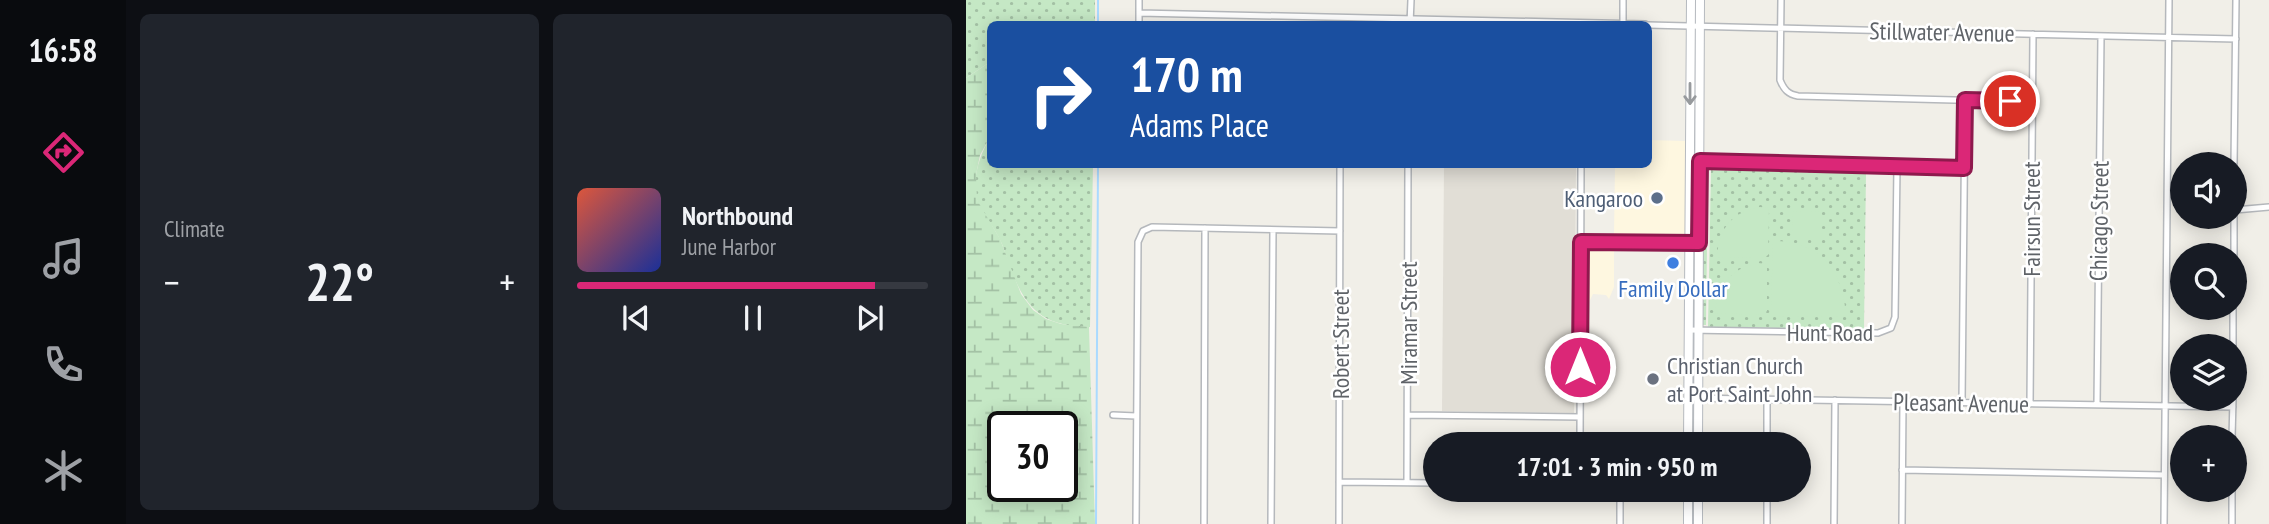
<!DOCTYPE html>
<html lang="en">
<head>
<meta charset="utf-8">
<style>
	:root { --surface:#171b24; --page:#20242c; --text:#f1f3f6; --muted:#9ea1a6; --line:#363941; --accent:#db2777 }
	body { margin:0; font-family:"PT Sans Narrow",sans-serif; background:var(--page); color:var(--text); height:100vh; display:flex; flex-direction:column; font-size:26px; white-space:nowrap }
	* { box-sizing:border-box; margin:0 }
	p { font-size:23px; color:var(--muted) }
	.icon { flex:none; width:38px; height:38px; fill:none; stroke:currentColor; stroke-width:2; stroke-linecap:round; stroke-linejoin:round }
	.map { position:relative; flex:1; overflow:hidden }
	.side { display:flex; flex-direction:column; gap:14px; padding:14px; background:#0d0f14; width:840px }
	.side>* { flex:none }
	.hud { position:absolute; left:21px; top:21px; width:665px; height:147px; border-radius:10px; box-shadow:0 4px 18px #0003; background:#1a4fa0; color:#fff; overflow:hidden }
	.buttons { position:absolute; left:1204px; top:152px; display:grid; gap:14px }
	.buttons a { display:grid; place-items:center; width:77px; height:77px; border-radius:50%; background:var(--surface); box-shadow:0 4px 18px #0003; font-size:35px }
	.speed { position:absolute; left:21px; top:411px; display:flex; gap:14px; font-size:35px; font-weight:700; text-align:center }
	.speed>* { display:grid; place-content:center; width:91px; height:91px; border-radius:50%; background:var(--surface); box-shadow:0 4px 18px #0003; line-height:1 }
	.speed .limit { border:4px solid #111; border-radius:10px; background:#fff; color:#111 }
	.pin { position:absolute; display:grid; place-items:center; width:60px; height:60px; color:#fff; margin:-30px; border:4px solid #fff; border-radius:50%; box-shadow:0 2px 7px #0007 }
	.me { position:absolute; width:77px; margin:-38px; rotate:0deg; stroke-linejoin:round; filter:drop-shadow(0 0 5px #0008) }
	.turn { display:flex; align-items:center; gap:24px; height:147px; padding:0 28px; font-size:32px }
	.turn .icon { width:91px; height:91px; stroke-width:2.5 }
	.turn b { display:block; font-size:49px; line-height:60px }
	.big { font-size:52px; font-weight:700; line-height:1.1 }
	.side .card { flex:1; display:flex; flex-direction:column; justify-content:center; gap:10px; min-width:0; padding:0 24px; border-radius:10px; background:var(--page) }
	.song { display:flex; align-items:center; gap:21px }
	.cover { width:84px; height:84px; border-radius:10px; background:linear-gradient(135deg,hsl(10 70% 55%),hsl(230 70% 35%)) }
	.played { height:7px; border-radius:4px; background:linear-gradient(90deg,var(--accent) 85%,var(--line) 85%) }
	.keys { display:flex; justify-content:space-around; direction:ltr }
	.heat { display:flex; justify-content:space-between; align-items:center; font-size:38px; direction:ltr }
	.side .tiles { flex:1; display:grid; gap:14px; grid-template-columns:repeat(2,1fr) }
	.trip { position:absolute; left:457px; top:432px; width:388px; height:70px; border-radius:35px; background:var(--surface); box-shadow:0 4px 18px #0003; font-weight:700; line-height:70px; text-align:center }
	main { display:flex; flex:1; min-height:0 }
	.menu { display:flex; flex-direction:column; width:126px; justify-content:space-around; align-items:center; background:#090b0e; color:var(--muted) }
	.menu .icon { width:49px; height:49px }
	.menu .selected { color:var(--accent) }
	.menu b { font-size:32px; color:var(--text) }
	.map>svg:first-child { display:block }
</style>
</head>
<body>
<main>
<nav class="menu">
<b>16:58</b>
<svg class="icon selected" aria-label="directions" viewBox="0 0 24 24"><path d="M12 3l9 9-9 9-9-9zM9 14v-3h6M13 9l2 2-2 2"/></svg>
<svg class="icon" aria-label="music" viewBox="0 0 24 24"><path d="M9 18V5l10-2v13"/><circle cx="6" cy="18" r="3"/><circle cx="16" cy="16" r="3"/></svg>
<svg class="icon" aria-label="phone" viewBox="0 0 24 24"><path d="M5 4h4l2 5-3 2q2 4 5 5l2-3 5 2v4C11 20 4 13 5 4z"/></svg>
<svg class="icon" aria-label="climate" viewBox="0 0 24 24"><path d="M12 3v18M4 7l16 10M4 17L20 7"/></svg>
</nav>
<section class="side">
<div class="tiles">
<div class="card"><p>Climate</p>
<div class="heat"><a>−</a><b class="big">22°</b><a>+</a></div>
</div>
<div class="card">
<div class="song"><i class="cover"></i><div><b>Northbound</b><p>June Harbor</p></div></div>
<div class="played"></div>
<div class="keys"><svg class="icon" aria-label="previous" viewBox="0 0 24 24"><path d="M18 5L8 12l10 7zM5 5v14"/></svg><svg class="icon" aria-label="pause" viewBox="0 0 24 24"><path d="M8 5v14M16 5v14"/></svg><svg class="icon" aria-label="next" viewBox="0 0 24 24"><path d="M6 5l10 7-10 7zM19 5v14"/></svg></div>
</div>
</div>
</section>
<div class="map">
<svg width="1303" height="524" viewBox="0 0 1303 524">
	<defs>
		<pattern id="green-dots" width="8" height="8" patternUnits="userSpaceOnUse" patternTransform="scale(1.75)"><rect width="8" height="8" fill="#c5e8c5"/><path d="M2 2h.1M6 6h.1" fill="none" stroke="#a3c0a4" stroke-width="1.8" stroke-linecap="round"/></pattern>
		<pattern id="wetland-marsh" width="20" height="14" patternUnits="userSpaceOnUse" patternTransform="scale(1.75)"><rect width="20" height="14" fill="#c5e8c5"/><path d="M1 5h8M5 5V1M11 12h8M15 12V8" fill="none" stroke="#a3c0a4"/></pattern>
	</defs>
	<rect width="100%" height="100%" fill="#f1efe8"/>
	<path fill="#fef7e0" d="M683 140 719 141V240L618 239V235H648L649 165 682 164Z
		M618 244 719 245 718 248 648 247V287L643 299 640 295 627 294 623 302H617Z"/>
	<path fill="#e1ded6" d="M478 165H610L608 413 476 411Z"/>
	<path fill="url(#green-dots)" d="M0 0H129V24H24V62L0 78Z
		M24 137V164L127 165 124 327C75 326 60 309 43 265 40 257 38 247 34 240 28 227 18 216 12 203 4 182 14 155 24 137Z
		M737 169H742L740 325H736Z
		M745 170 900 173 898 329 742 327Z"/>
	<path fill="url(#wetland-marsh)" fill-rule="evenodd" d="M24 62V137L14 155 10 175 11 200 34 239 55 294 67 310 80 319 95 324 123 327 129 524H0V78ZM37 427H96V486H37Z"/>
	<path fill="#c5e8c5" d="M794 207 803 208 802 255 798 258 751 257C753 229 765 212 794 207Z
		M827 211 853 212V236H826Z
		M807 241C854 240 878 273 880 317L810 316 805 311Z
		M792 263 801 264V311L797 315 749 313C751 286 764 269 792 263Z"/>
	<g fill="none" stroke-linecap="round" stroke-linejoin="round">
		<path stroke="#aadaff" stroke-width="2" d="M132 24V0
			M130 524 132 164"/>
		<g stroke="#b5b8bc" stroke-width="8">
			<path id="street" d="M657 0V24
				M815 0 814 80C818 90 822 94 832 96L1066 102
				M173 13 679 24
				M173 24V0
				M444 24 445 0
				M682 25 1270 39
				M724 161 998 168
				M1268 164 1270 0
				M1269 210 1303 207
				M615 242 724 243
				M1268 256V217
				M723 330 912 333 925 328 929 317 931 167
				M1267 346V308
				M722 398 1267 407
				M996 402 999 101
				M1064 404 1067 34
				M1131 405 1135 36
				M147 415 170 416
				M442 415 614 417
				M1266 438 1267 399
				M614 444 615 164
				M801 444V400
				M936 470 1198 475
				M373 482 469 483
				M441 482 442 164
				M170 524 172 242 177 231 186 227 374 231
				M238 524 239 228
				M305 524 307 230
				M373 524 374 164
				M654 524V490
				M801 524V490
				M868 524 869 400
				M936 524 937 402
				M1198 524 1203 0
				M1266 524V490"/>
		</g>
		<g stroke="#b6babf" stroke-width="10">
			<path id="secondary" d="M722 444 725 0
				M732 444 734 0
				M722 524V490
				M732 524V490"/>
		</g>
		<use href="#street" stroke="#fff" stroke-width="5"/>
		<use href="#secondary" stroke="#fff" stroke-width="8"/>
	</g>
	<defs><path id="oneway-shaft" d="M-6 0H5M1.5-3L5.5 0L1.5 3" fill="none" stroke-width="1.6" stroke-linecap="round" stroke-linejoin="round" transform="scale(1.75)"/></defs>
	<use stroke="#979a9d" href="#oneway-shaft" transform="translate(724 94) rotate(90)"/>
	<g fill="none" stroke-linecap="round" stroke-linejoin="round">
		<g stroke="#8e194d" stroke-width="18">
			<path id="route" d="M614 367 615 242 733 243 734 161 998 168 999 100 1044 101"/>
		</g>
		<use href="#route" stroke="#db2777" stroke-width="12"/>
	</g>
	<circle fill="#5c6f8a" stroke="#fff" stroke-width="2.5" cx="691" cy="198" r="7"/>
	<circle fill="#3f7fe0" stroke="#fff" stroke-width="2.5" cx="707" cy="263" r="7"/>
	<circle fill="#6b7280" stroke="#fff" stroke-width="2.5" cx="687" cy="379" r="7"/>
	<g text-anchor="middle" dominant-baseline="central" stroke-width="5" stroke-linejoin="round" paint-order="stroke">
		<g font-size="24" fill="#5f6368" stroke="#fff">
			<text transform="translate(976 32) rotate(1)">Stillwater Avenue</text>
			<text transform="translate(1065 219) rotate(-90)">Fairsun Street</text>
			<text transform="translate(1133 221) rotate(-89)">Chicago Street</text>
			<text transform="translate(442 323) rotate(-90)">Miramar Street</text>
			<text x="864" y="332">Hunt Road</text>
			<text transform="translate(374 344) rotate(-90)">Robert Street</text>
			<text transform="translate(995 403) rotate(1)">Pleasant Avenue</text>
		</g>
		<g font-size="24" fill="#4e5e75" stroke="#fff" text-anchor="end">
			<text x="677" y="198">Kangaroo</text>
		</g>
		<g font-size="24" fill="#366cbe" stroke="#fff">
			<text x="707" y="288">Family Dollar</text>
		</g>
		<g font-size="24" fill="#5b616d" stroke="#fff" text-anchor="start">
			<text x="701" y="365">Christian Church<tspan x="701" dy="28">at Port Saint John</tspan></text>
		</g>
	</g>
</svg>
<div class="buttons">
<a><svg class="icon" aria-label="sound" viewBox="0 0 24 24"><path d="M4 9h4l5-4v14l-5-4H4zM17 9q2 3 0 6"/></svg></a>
<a><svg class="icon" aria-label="search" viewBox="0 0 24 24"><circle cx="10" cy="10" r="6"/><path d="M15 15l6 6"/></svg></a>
<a><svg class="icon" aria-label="layers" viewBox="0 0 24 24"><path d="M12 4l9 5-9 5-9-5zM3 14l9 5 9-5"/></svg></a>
<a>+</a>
</div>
<div class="speed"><div class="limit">30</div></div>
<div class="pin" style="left:1044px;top:101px;background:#d93025"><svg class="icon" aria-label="arrive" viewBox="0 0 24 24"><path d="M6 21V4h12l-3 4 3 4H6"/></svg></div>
<svg class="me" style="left:614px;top:367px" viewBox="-20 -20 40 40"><circle r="17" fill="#db2777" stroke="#fff" stroke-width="3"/><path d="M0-11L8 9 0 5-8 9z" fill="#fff"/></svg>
<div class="trip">17:01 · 3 min · 950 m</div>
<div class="hud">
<div class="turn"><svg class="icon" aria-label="right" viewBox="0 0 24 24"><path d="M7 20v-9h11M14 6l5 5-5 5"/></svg><div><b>170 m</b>Adams Place</div></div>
</div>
</div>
</main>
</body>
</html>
